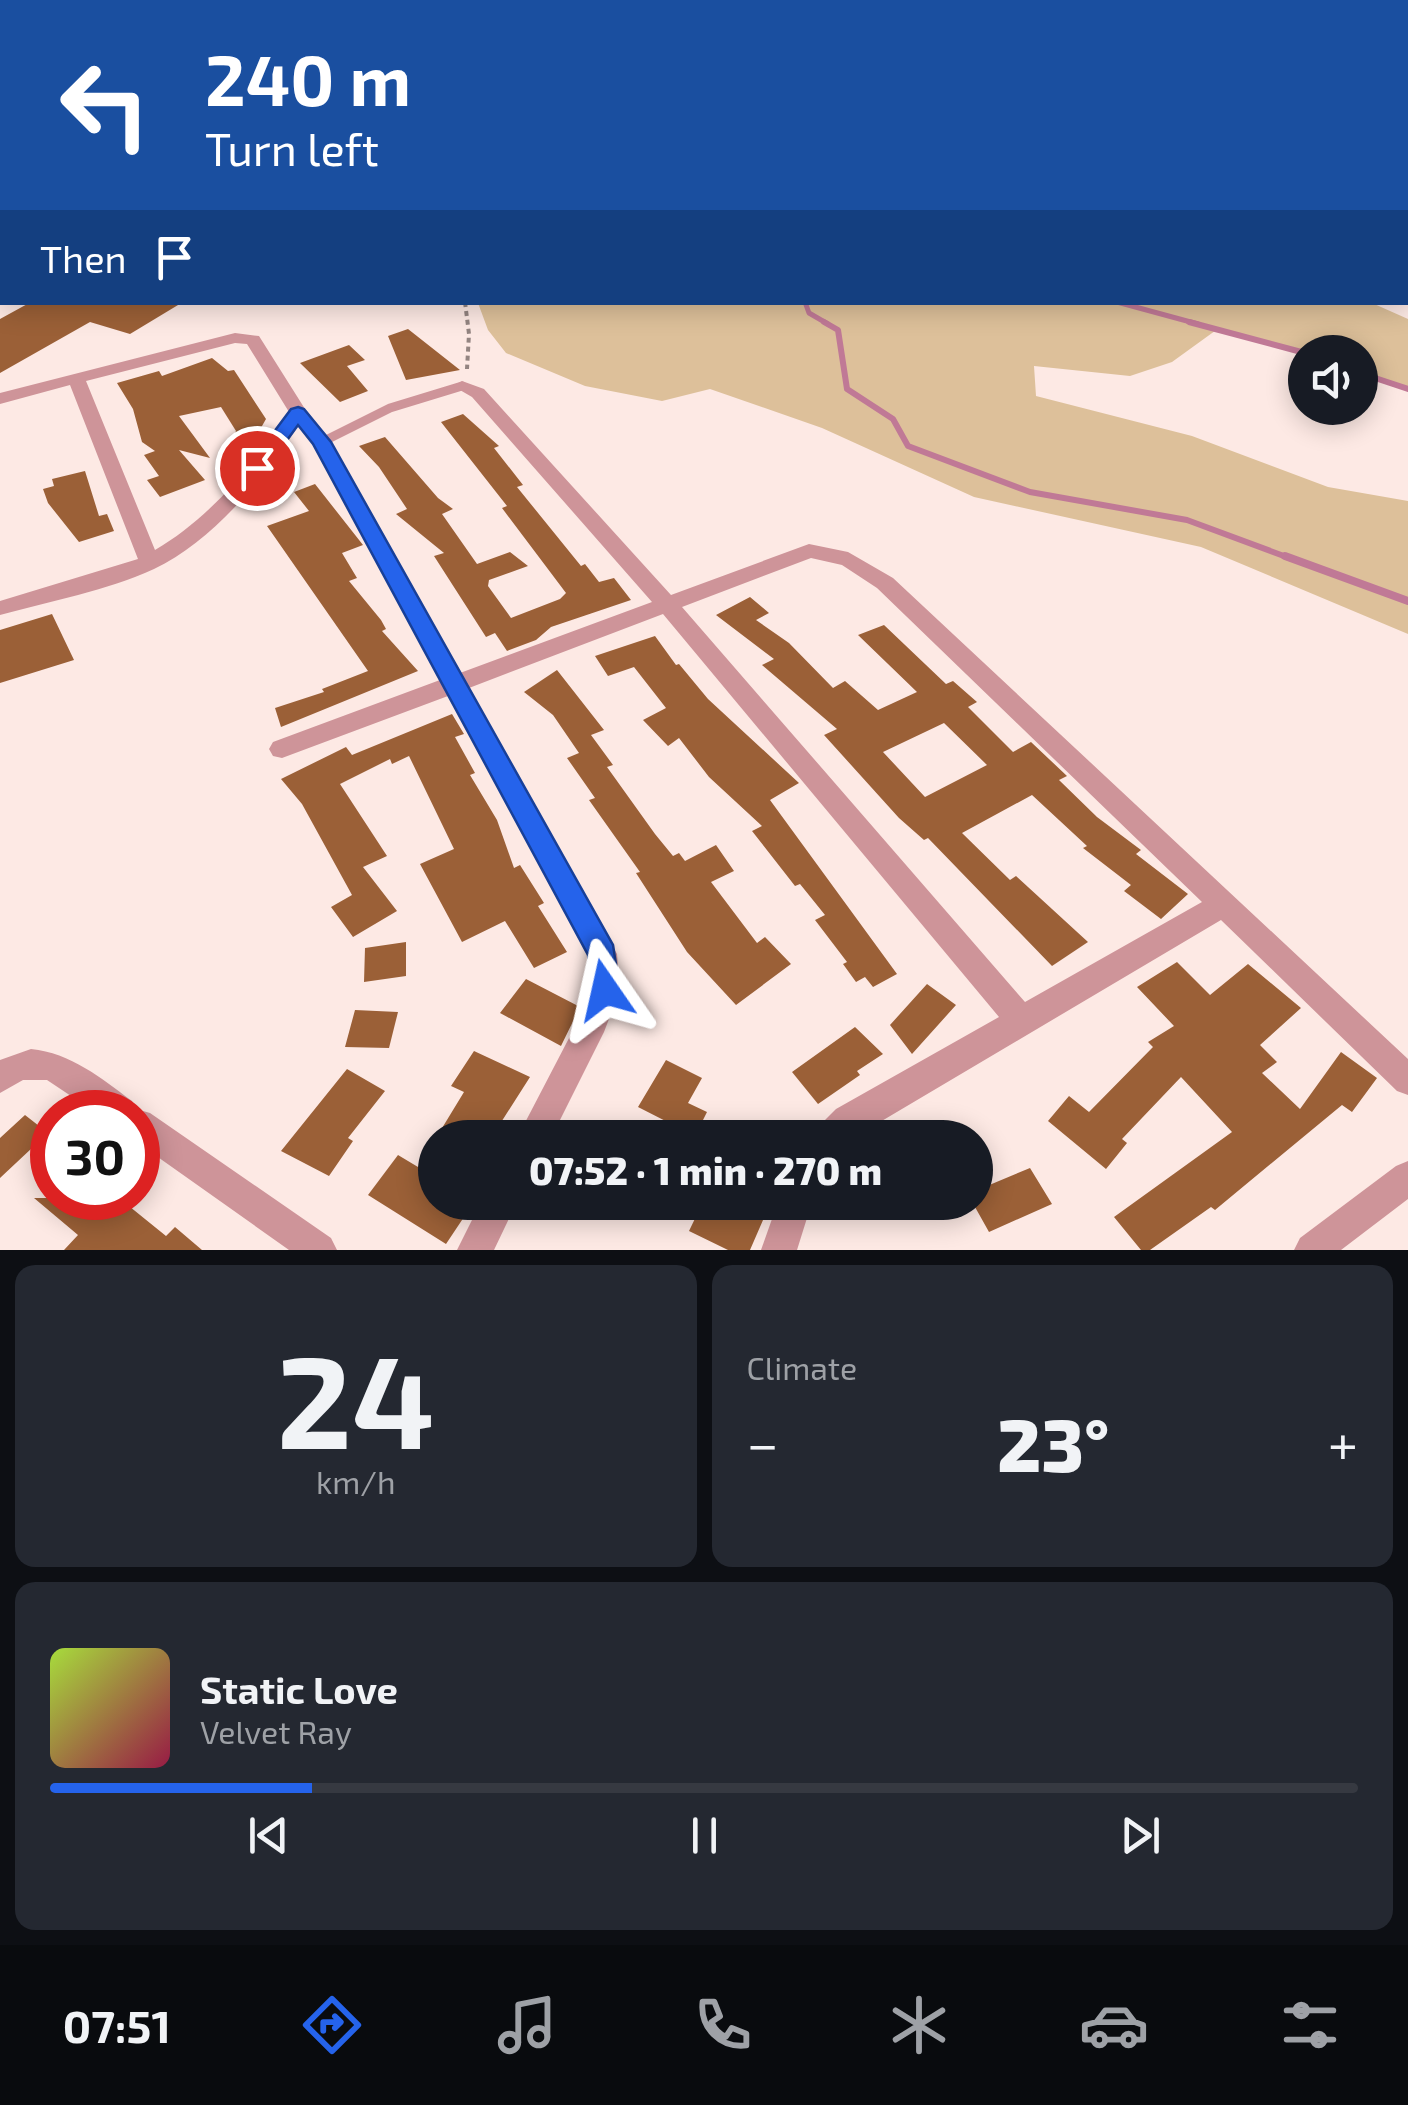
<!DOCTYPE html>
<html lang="en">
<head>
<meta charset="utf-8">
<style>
	:root { --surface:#171b24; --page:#242831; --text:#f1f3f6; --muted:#9ea1a6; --line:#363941; --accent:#2563eb }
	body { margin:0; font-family:"Exo 2",sans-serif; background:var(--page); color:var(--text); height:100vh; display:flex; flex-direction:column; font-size:38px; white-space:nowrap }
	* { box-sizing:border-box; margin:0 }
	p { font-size:32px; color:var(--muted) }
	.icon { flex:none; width:55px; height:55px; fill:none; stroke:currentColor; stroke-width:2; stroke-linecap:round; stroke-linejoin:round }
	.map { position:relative; height:1250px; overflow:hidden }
	.details { display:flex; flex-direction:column; gap:15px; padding:15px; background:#0d0f14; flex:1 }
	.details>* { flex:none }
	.top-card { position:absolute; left:0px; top:0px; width:1410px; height:305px; box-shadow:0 5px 25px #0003; background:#1a4fa0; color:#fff; overflow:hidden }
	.fabs { position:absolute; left:1288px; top:335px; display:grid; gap:20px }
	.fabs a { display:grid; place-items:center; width:90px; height:90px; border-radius:50%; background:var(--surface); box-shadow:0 5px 25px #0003; font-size:50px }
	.speed { position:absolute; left:30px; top:1090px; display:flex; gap:20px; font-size:50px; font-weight:700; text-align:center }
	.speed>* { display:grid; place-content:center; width:130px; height:130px; border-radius:50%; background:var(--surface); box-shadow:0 5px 25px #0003; line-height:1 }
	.speed .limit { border:15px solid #d22; background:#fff; color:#111 }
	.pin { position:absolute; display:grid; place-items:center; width:85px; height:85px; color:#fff; margin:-42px; border:5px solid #fff; border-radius:50%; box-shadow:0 2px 10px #0007 }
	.me { position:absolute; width:110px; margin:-55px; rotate:349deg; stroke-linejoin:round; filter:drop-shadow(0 0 8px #0008) }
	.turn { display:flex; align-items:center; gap:35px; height:210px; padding:0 40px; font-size:45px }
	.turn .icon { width:130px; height:130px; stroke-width:2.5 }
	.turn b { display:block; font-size:70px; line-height:85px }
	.then { display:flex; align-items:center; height:95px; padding:0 40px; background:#0003; gap:20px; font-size:38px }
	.big { font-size:75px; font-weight:800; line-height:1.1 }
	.details .widget { flex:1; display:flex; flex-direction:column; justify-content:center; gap:15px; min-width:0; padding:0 35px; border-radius:20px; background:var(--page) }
	.details .dial { align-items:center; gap:0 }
	.dial b { font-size:130px; line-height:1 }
	.song { display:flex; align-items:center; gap:30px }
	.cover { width:120px; height:120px; border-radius:15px; background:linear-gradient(135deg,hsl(80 70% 55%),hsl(340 70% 35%)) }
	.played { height:10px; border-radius:5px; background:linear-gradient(90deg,var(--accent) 20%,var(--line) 20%) }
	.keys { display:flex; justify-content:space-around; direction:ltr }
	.heat { display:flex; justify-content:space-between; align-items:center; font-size:55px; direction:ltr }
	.details .tiles { flex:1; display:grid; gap:15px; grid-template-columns:1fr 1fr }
	.widget:last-child { grid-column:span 2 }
	.trip { position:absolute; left:418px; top:1120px; width:575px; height:100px; border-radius:50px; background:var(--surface); box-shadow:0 5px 25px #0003; font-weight:800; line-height:100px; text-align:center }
	.tab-bar { display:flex; height:160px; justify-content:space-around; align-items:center; background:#090b0e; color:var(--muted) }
	.tab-bar .icon { width:70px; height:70px }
	.tab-bar .selected { color:var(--accent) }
	.tab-bar b { font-size:45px; color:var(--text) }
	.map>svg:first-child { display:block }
</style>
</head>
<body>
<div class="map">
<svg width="1408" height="1250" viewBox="0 0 1408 1250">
	<rect width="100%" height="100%" fill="#fde9e4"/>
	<path fill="#ddc09a" d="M707 0 712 2H289L334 0Z
		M478 303H1372L1408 319V389L1360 373V352L1305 353 1219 328 1172 362 1130 376 1034 366 1036 396 1192 436 1328 487 1408 501V634L1201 547 974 497 822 428 710 389 662 401 585 386 506 353 488 330Z"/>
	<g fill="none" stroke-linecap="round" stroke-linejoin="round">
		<path stroke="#c07996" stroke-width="4" d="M485 0 493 2"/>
		<path stroke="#c07996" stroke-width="5" d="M805 302 809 313 828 324
			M1117 302 1198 324"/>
		<path stroke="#c07996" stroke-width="6" d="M824 322 838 330 847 389 893 419 908 446 1030 492 1187 520 1292 559
			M1189 322 1305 353
			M1360 373 1408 389"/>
		<path stroke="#c07996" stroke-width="8" d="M1285 556 1408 601"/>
	</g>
	<path fill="#9b6037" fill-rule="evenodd" d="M31 302H183L130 334 90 322 0 373V319Z
		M408 329 460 370 406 380 388 336Z
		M349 345 365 360 347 366 368 391 340 402 300 363Z
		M212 358 228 371 234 370 266 419 239 466 221 461 236 431 221 407 179 416 210 458 179 450 205 480 160 497 147 480 159 476 144 455 155 451 142 442 133 409 117 383 159 371 162 376Z
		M463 414 499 446 494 448 523 485 517 487 581 566 585 564 599 582 614 578 631 600 551 627 536 640 507 651 495 633 486 637 434 556 444 553 396 514 407 509 379 467 359 446 385 437 438 498 453 509 442 514 477 564 510 552 528 566 489 580 488 586 511 618 560 599 566 593 502 508 507 506 441 422Z
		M85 471 99 516 107 514 114 531 79 542 48 503 43 489 54 486 52 479Z
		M315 484 363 545 342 553 357 578 349 581 381 620 386 629 382 631 418 671 281 727 275 708 324 692 322 689 368 671 267 526 309 511 294 492Z
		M750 597 769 613 756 620 789 643 833 688 845 681 878 710 917 692 858 635 884 625 946 684 953 681 977 702 968 707 1013 752 1031 742 1067 776 1059 780 1097 817 1141 850 1136 854 1188 894 1161 919 1124 891 1131 885 1083 848 1087 846 1032 795 962 833 1010 880 1016 876 1088 942 1052 966 928 838 924 840 899 818 824 735 837 729 762 665 774 659 716 615ZM944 723 987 765 925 797 883 752Z
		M52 614 74 660 0 683V630Z
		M655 636 676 665 679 664 708 699 799 783 770 800 897 974 873 987 865 977 856 982 843 964 847 962 815 920 825 915 800 884 795 886 752 831 762 826 709 777 679 738 668 746 643 720 666 708 634 667 608 676 595 656Z
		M557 670 604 730 591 735 613 765 607 767 655 834 673 856 679 853 685 861 716 845 734 871 711 882 757 943 765 937 791 964 736 1005 687 952 636 873 640 872 589 800 595 798 567 758 579 753 553 715 524 692Z
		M452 714 464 734 455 737 475 773 470 775 497 820 514 868 520 865 544 903 538 906 567 952 534 968 505 921 462 942 420 864 454 849 409 756 392 764 390 759 340 784 387 856 363 867 397 911 353 937 331 907 352 895 302 804 281 779 346 747 352 755Z
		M406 942V976L364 982 365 948Z
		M1177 962 1210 995 1248 964 1301 1008 1260 1045 1277 1062 1262 1073 1300 1109 1341 1052 1377 1078 1352 1112 1342 1105 1215 1210 1211 1207 1150 1250H1141L1114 1217 1232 1132 1181 1077 1122 1139 1127 1143 1106 1169 1048 1121 1069 1096 1089 1112 1153 1047 1148 1042 1174 1026 1137 987Z
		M526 979 580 1007 561 1046 500 1013Z
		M927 984 956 1005 912 1054 890 1025Z
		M355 1010 398 1012 389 1048 345 1047Z
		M855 1027 883 1054 857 1071 860 1075 818 1104 792 1072Z
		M474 1051 530 1077 491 1138H436L464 1092 451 1086Z
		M666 1060 702 1078 688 1103 707 1112 695 1136 638 1107Z
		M347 1069 385 1091 348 1138 353 1141 329 1176 281 1151Z
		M25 1115 48 1133 0 1178V1138Z
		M435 1140V1202H474L446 1244 368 1195 398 1155 418 1167Z
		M1030 1168 1052 1204 989 1232 975 1207V1191Z
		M34 1198H119L166 1236 175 1227 202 1250H64L78 1235Z
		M703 1202H745L766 1213 750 1250H728L689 1231Z"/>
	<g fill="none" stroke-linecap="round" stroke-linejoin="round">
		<path stroke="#938481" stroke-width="2.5" stroke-dasharray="4 2.5" stroke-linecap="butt" d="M1396 0 1406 2"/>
		<path stroke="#938481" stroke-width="4" stroke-dasharray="5 4" stroke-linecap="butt" d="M465 302 469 334 467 369"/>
		<path stroke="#ce9499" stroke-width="5" d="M1349 0 1358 2"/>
		<path stroke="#ce9499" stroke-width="9" d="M322 442 390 408 462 386"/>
		<path fill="#ce9499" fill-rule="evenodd" d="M162 0H174L175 2H164Z
			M264 0H280L281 2H267Z
			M0 38H2V44H0Z
			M0 72H2V78H0Z
			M0 108H2V116H0Z
			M2 147V155L0 156V148Z
			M0 201H2V209H0Z
			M235 333 259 336 305 409 331 442 460 673 652 602 472 397 453 386 462 381 484 389 671 595 809 544 848 552 893 578 1408 1059V1095L1397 1091 1221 920 853 1138H814L818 1127 836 1109 999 1017 663 614 469 688 617 954 620 990 604 1032 551 1138H517L580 1017 590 990 588 955 448 696 282 758 273 756 269 749 273 742 440 680 313 444 299 425C263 479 213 541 154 569 106 591 51 601 0 615V601L138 559 70 385 0 404V393ZM235 343 247 344 289 412C254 464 210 518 155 550L86 381ZM811 558 842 565 877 588 1202 902 1025 1002 682 607Z
			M31 1049C71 1053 101 1078 132 1101L136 1109 150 1113 331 1238 337 1250H289L138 1143V1112H95L47 1080H23L0 1093V1060Z
			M1408 1161V1199L1341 1250H1294L1300 1238 1396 1166Z
			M481 1202H517L494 1250H457Z
			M778 1202H812L797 1250H761Z"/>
	</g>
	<path fill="#2563eb" stroke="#184099" stroke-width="2.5" d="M298 407 304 409 331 442 613 945 620 990 616 999 605 1003 594 999 588 955 313 444 298 425 264 472 257 474 247 468 291 409Z"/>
</svg>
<div class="fabs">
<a><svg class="icon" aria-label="sound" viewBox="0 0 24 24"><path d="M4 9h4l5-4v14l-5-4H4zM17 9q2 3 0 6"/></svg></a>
</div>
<div class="speed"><div class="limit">30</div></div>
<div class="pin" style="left:257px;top:468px;background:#d93025"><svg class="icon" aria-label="arrive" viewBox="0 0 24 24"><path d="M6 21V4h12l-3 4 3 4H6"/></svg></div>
<svg class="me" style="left:605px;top:990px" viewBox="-20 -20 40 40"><path d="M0-17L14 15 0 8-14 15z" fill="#2563eb" stroke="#fff" stroke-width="4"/></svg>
<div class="trip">07:52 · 1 min · 270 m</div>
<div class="top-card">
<div class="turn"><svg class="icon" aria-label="left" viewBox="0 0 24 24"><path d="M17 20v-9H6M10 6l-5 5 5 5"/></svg><div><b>240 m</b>Turn left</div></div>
<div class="then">Then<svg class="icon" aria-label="arrive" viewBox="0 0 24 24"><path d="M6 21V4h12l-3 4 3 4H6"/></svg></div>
</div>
</div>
<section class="details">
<div class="tiles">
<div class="widget dial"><b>24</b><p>km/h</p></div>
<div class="widget"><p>Climate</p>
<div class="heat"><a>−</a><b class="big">23°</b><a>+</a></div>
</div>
<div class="widget">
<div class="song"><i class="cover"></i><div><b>Static Love</b><p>Velvet Ray</p></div></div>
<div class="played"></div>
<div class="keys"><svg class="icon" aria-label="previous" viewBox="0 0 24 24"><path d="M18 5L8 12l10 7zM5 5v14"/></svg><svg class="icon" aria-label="pause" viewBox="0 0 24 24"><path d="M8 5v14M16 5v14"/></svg><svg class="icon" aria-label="next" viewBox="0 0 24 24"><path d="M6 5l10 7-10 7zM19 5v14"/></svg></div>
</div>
</div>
</section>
<nav class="tab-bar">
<b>07:51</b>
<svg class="icon selected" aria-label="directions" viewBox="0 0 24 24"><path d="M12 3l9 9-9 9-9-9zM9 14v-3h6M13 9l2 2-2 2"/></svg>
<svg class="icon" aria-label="music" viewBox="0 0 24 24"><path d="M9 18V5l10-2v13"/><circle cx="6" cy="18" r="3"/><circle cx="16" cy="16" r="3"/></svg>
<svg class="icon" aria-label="phone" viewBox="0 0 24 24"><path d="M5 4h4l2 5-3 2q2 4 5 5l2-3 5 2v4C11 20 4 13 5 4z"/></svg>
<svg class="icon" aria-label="climate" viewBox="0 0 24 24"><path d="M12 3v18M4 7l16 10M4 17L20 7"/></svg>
<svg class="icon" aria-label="car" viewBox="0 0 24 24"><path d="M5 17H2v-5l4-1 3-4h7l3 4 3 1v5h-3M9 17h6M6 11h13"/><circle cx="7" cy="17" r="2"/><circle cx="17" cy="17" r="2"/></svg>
<svg class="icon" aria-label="filters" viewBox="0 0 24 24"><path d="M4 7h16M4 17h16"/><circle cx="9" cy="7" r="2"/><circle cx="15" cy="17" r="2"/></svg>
</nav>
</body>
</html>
